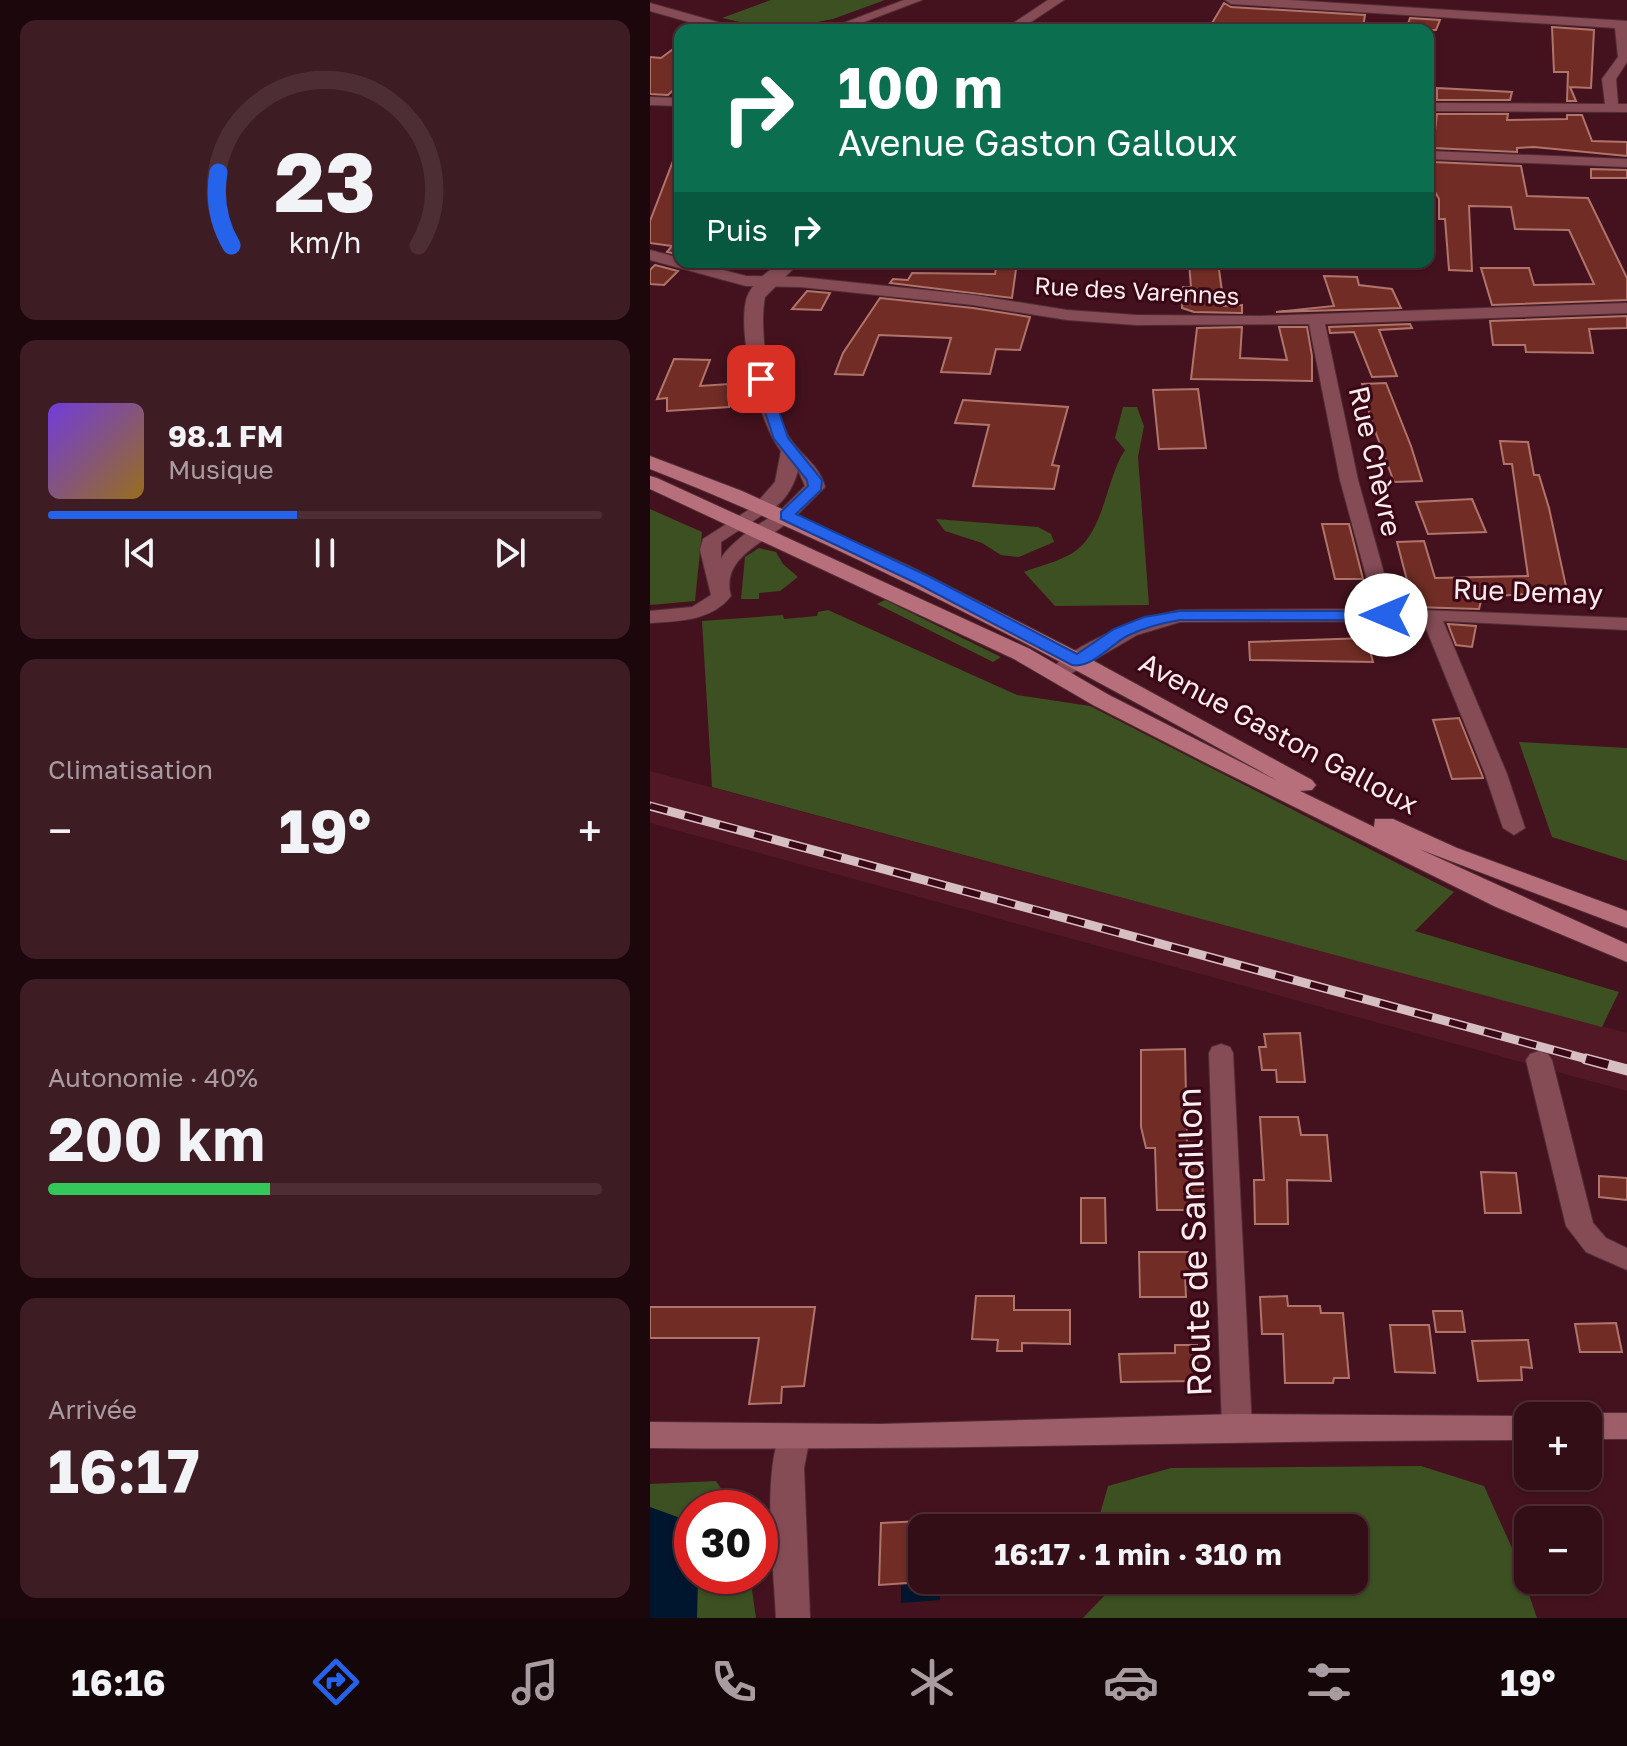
<!DOCTYPE html>
<html lang="fr">
<head>
<meta charset="utf-8">
<style>
	:root { --surface:#330e16; --page:#3e1c23; --text:#f1f3f6; --muted:#a99ca1; --line:#4e2e35; --accent:#2563eb }
	body { margin:0; font-family:"Golos Text",sans-serif; background:var(--page); color:var(--text); height:100vh; display:flex; flex-direction:column; font-size:30px; white-space:nowrap }
	* { box-sizing:border-box; margin:0 }
	p { font-size:26px; color:var(--muted) }
	.icon { flex:none; width:44px; height:44px; fill:none; stroke:currentColor; stroke-width:2; stroke-linecap:round; stroke-linejoin:round }
	.map { position:relative; flex:1; overflow:hidden }
	.side { display:flex; flex-direction:column; gap:20px; padding:20px; background:#1c080c; width:650px }
	.side>* { flex:none }
	.top-card { position:absolute; left:24px; top:24px; width:760px; height:244px; border-radius:16px; box-shadow:0 2px 6px #0004,0 0 0 2px var(--line); background:#0b6e4f; color:#fff; overflow:hidden }
	.fabs { position:absolute; left:864px; top:1402px; display:grid; gap:16px }
	.fabs a { display:grid; place-items:center; width:88px; height:88px; border-radius:16px; background:var(--surface); box-shadow:0 2px 6px #0004,0 0 0 2px var(--line); font-size:40px }
	.speed { position:absolute; left:24px; top:1490px; display:flex; gap:16px; font-size:40px; font-weight:700; text-align:center }
	.speed>* { display:grid; place-content:center; width:104px; height:104px; border-radius:50%; background:var(--surface); box-shadow:0 2px 6px #0004,0 0 0 2px var(--line); line-height:1 }
	.speed .limit { border:12px solid #d22; background:#fff; color:#111 }
	.pin { position:absolute; display:grid; place-items:center; width:68px; height:68px; color:#fff; margin:-34px; border-radius:16px; box-shadow:0 4px 12px #0006 }
	.me { position:absolute; width:88px; margin:-44px; rotate:270deg; stroke-linejoin:round; filter:drop-shadow(0 0 6px #0008) }
	.turn { display:flex; align-items:center; gap:28px; height:168px; padding:0 32px; font-size:36px }
	.turn .icon { width:104px; height:104px; stroke-width:2.5 }
	.turn b { display:block; font-size:56px; line-height:68px }
	.then { display:flex; align-items:center; height:76px; padding:0 32px; background:#0003; gap:16px; font-size:30px }
	.big { font-size:60px; font-weight:700; line-height:1.1 }
	.side .card { flex:1; display:flex; flex-direction:column; justify-content:center; gap:12px; min-width:0; padding:0 28px; border-radius:16px; background:var(--page) }
	.side .dial { align-items:center; gap:0 }
	.dial svg { height:208px; overflow:visible; fill:none; stroke:var(--line); stroke-width:7; stroke-linecap:round; text-anchor:middle }
	.dial text { fill:var(--text); stroke:none }
	.song { display:flex; align-items:center; gap:24px }
	.cover { width:96px; height:96px; border-radius:12px; background:linear-gradient(135deg,hsl(260 70% 55%),hsl(40 70% 35%)) }
	.played { height:8px; border-radius:4px; background:linear-gradient(90deg,var(--accent) 45%,var(--line) 45%) }
	.keys { display:flex; justify-content:space-around; direction:ltr }
	.heat { display:flex; justify-content:space-between; align-items:center; font-size:44px; direction:ltr }
	.charge { height:12px; border-radius:6px; background:linear-gradient(90deg,#34c759 40%,var(--line) 0) }
	.trip { position:absolute; left:258px; top:1514px; width:460px; height:80px; border-radius:16px; background:var(--surface); box-shadow:0 2px 6px #0004,0 0 0 2px var(--line); font-weight:700; line-height:80px; text-align:center }
	.dock { display:flex; height:128px; justify-content:space-around; align-items:center; background:#140609; color:var(--muted) }
	.dock .icon { width:56px; height:56px }
	.dock .current { color:var(--accent) }
	.dock b { font-size:36px; color:var(--text) }
	main { display:flex; flex:1; min-height:0 }
	.map>svg:first-child { display:block }
</style>
</head>
<body>
<main>
<section class="side">
<div class="card dial"><svg viewBox="0 0 100 80">
<path d="M14 69A42 42 0 1 1 86 69"/>
<path d="M14 69A42 42 0 0 1 9 41" stroke="#2563eb"/>
<text x="50" y="56" font-size="32" font-weight="700">23</text>
<text x="50" y="72" font-size="11">km/h</text>
</svg></div>
<div class="card">
<div class="song"><i class="cover"></i><div><b>98.1 FM</b><p>Musique</p></div></div>
<div class="played"></div>
<div class="keys"><svg class="icon" aria-label="previous" viewBox="0 0 24 24"><path d="M18 5L8 12l10 7zM5 5v14"/></svg><svg class="icon" aria-label="pause" viewBox="0 0 24 24"><path d="M8 5v14M16 5v14"/></svg><svg class="icon" aria-label="next" viewBox="0 0 24 24"><path d="M6 5l10 7-10 7zM19 5v14"/></svg></div>
</div>
<div class="card"><p>Climatisation</p>
<div class="heat"><a>−</a><b class="big">19°</b><a>+</a></div>
</div>
<div class="card"><p>Autonomie · 40%</p><b class="big">200 km</b><div class="charge"></div></div>
<div class="card"><p>Arrivée</p><b class="big">16:17</b></div>
</section>
<div class="map">
<svg width="977" height="1618" viewBox="0 0 977 1618">
	<rect width="100%" height="100%" fill="#44121e"/>
	<path fill="#531826" d="M0 771 977 1033V1091L0 823Z"/>
	<path fill="#3c5021" d="M121 0H235L183 19 126 30 72 18Z
		M473 407H487L494 426 488 457 499 605 405 606 374 572C389 566 407 562 421 554 455 534 455 480 475 450L465 438Z
		M0 509 52 532 45 601 0 605Z
		M286 519 388 527 401 534 404 542 369 557 351 555 332 543 295 531Z
		M109 548 126 552 133 564 148 577 130 591 109 593V599H91L95 557Z
		M235 600 351 657 343 662 227 604Z
		M178 610 367 695 440 706 788 884 804 892 765 931 969 992 952 1027 62 787 52 621 133 615 134 619 167 616 168 612Z
		M869 742 977 748V861L902 837Z
		M771 1466 834 1486 866 1557 887 1618H433L454 1596 452 1580H704V1528H446L458 1486 521 1468Z
		M66 1481 84 1508H42V1576H100L106 1618H0V1484Z"/>
	<path fill="#00162e" d="M0 1507 33 1519 42 1541V1576H48L47 1618H0Z
		M290 1582V1600L251 1603V1585Z"/>
	<path fill="#712d25" stroke="#b0746b" stroke-width="2" d="M574 3 581 7 715 15 713 27 636 24 634 30H558Z
		M760 18 790 20 786 30H756Z
		M902 27 944 30 941 88 920 87 926 101H917L918 72H904Z
		M30 44V84L18 95 0 94V57L11 58Z
		M787 88 826 90 862 92 860 100H787Z
		M787 114H858L857 120 917 119V115H932L942 141 977 142V156L884 147 867 148V152L783 148Z
		M28 148H30V255L17 252 22 246 0 243V221Z
		M783 162 871 166 877 196 938 198 977 278V300L842 305 831 268H879L884 285 944 284 919 230 865 229 861 207 819 206 822 271 799 270 795 219H789V199L784 190Z
		M941 169 977 170V178H941Z
		M347 262H367L362 298 240 283 243 279 258 280 262 273 345 274Z
		M539 262H568L574 306 592 305V313L544 312 532 308 533 287H541Z
		M5 265 28 271 14 285 0 284V270Z
		M674 276 707 277 709 285 742 289 751 308 626 312 684 306Z
		M157 291 180 293 171 310 142 309Z
		M230 298 323 308 380 317 370 350 346 349 340 374 291 372 301 338 229 335 213 375 185 374 193 353Z
		M977 316V328L939 329 943 353 876 352 875 345H843L840 321Z
		M760 324 762 328 729 330 747 376 722 377 704 332 680 333 679 327Z
		M592 327 590 358 637 360 629 327H657L662 356V381L541 379 547 328Z
		M24 359 60 360 50 386 79 384V407L17 411V398L7 399Z
		M736 383 761 446 772 481 744 482 721 420 712 384Z
		M548 389 556 448 509 449 503 390Z
		M313 400 418 407 402 465 409 466 404 489 323 486 339 425 305 423Z
		M850 441 878 442 884 475H889L899 508 917 591 832 597 829 609 764 607 747 542 774 541 785 578 878 576 862 464H854Z
		M822 499 836 532 778 534 766 502Z
		M672 524H699L713 579H685Z
		M798 624 826 626 822 647 806 645Z
		M717 638 723 662 600 660 599 642Z
		M809 718 832 775 833 778 802 779 783 720Z
		M650 1033 655 1082H627L626 1070H612L609 1047H616L614 1034Z
		M535 1049 537 1142H552L553 1210H507L505 1148H496L491 1127V1050Z
		M610 1117H648L651 1135H677L681 1181 637 1180 638 1224H605L604 1180H614Z
		M831 1172 866 1173 871 1213H835Z
		M949 1176 977 1178V1200L949 1197Z
		M431 1198H455L456 1243H431Z
		M489 1252H541L543 1274H535L536 1297H490Z
		M326 1296H364V1310H420V1344L372 1343V1351H347L348 1340 322 1339Z
		M637 1296 638 1306H670L671 1313H693L699 1378H684L683 1383H635L633 1334H612L610 1297Z
		M0 1307H165L154 1386 132 1387 131 1403 99 1404 109 1338H0Z
		M783 1311H812L815 1332H786Z
		M966 1323 972 1352H930L925 1324Z
		M740 1325H779L785 1373 745 1372Z
		M878 1340 882 1368 871 1367 872 1380 828 1381 822 1341Z
		M525 1345H547L548 1381 471 1382 469 1354 525 1353Z
		M272 1521V1582L229 1585 231 1523Z"/>
	<g fill="none" stroke-linecap="round" stroke-linejoin="round">
		<g stroke="#522f36" stroke-width="2">
			<path id="minor" d="M254 0H272L193 30H175Z
				M575 0H639L977 21V62L966 79 968 104H977V112L778 111V103L955 104 952 79 968 57 965 28 581 4Z
				M0 3 85 27 87 30H67L0 11Z
				M0 97 30 98V106L0 105Z
				M778 151 977 159V167L778 159Z
				M0 250 30 258V262H43L96 276 150 277 323 295 417 310 486 315 611 316 977 303V313L675 324 708 480 744 609 977 618V630L793 621 857 774 875 828 864 835 853 828 835 774 773 621 530 622 487 635 415 677H401L398 673C422 643 493 617 530 610L725 609 690 480 659 324 486 325 417 320 323 305 150 287 96 286 0 260Z
				M114 500 120 502V510L71 542V559C77 544 127 507 143 511L145 515C124 540 69 554 81 596 62 621 29 621 0 623V611L42 607 61 595 50 550 53 539Z
				M571 1044 580 1047 583 1053 602 1427 597 1435 587 1439 577 1435 572 1427 559 1053 562 1047Z
				M889 1051 898 1054 902 1060 943 1223 956 1238 977 1248V1270L936 1252 916 1226 876 1060 880 1054Z"/>
		</g>
		<g stroke="#522f36" stroke-width="2">
			<path id="tertiary" d="M398 0H414L369 30H353Z
				M131 262H150L115 297C108 333 121 405 139 437 150 455 170 465 175 487L143 519 136 521 126 515 155 486 148 470C144 487 132 508 114 512L104 506 125 482 131 451C109 424 86 331 97 297 103 282 118 271 131 262Z
				M144 1424 155 1428 160 1437 154 1468 160 1618H126C124 1569 111 1469 133 1428Z"/>
		</g>
		<g stroke="#522f36" stroke-width="2">
			<path id="secondary" d="M938 1413H977V1439H938V1416H929Z
				M587 1414 884 1416H878V1440C585 1440 293 1451 0 1448V1422L230 1424Z"/>
		</g>
		<g stroke="#522f36" stroke-width="2">
			<path id="primary" d="M0 456 92 491 259 566 422 649 662 780 666 785 662 790 650 791 724 827 725 819H743L807 848 977 911V928L769 849 977 944V962L846 907 560 765 443 705 364 659 0 489V476L7 478 380 649 459 695 628 781C423 667 219 555 0 469Z"/>
		</g>
		<use href="#minor" fill="#854c56" fill-rule="evenodd"/>
		<use href="#tertiary" fill="#854c56" fill-rule="evenodd"/>
		<use href="#secondary" fill="#9e5e69" fill-rule="evenodd"/>
		<use href="#primary" fill="#b86f7c" fill-rule="evenodd"/>
		<g stroke="#d5bfc3" stroke-width="9">
			<path id="rail-far1" d="M0 806 944 1061"/>
		</g>
		<g stroke="#d5bfc3" stroke-width="11">
			<path id="rail" d="M936 1059 977 1070"/>
		</g>
		<use href="#rail-far1" stroke="#390715" stroke-width="6" stroke-dasharray="18" stroke-linecap="butt"/>
		<use href="#rail" stroke="#390715" stroke-width="8" stroke-dasharray="23" stroke-linecap="butt"/>
	</g>
	<path fill="#2563eb" stroke="#184099" stroke-width="2" d="M111 375 118 379 138 438 172 480 171 490 146 514 280 577 427 654 464 629 494 617 530 611H736L744 615 736 620H530C512 623 496 627 479 635 462 643 442 669 422 665L268 584 131 519V512L158 486 157 480 124 439 104 379Z"/>
	<g text-anchor="middle" dominant-baseline="central" stroke-width="6" stroke-linejoin="round" paint-order="stroke">
		<g font-size="24" fill="#fbecee" stroke="#390715">
			<text transform="translate(487 290) rotate(3)">Rue des Varennes</text>
		</g>
		<g font-size="28" fill="#fbecee" stroke="#390715">
			<text transform="translate(726 461) rotate(77)">Rue Chèvre</text>
			<text transform="translate(878 591) rotate(2)">Rue Demay</text>
			<text transform="translate(629 733) rotate(28)">Avenue Gaston Galloux</text>
		</g>
		<g font-size="34" fill="#fbecee" stroke="#390715">
			<text transform="translate(543 1242) rotate(-92)">Route de Sandillon</text>
		</g>
	</g>
</svg>
<div class="fabs">
<a>+</a>
<a>−</a>
</div>
<div class="speed"><div class="limit">30</div></div>
<div class="pin" style="left:111px;top:379px;background:#d93025"><svg class="icon" aria-label="arrive" viewBox="0 0 24 24"><path d="M6 21V4h12l-3 4 3 4H6"/></svg></div>
<svg class="me" style="left:736px;top:615px" viewBox="-20 -20 40 40"><circle r="19" fill="#fff"/><path d="M0-13L10 11 0 6-10 11z" fill="#2563eb"/></svg>
<div class="trip">16:17 · 1 min · 310 m</div>
<div class="top-card">
<div class="turn"><svg class="icon" aria-label="right" viewBox="0 0 24 24"><path d="M7 20v-9h11M14 6l5 5-5 5"/></svg><div><b>100 m</b>Avenue Gaston Galloux</div></div>
<div class="then">Puis<svg class="icon" aria-label="right" viewBox="0 0 24 24"><path d="M7 20v-9h11M14 6l5 5-5 5"/></svg></div>
</div>
</div>
</main>
<nav class="dock">
<b>16:16</b>
<svg class="icon current" aria-label="directions" viewBox="0 0 24 24"><path d="M12 3l9 9-9 9-9-9zM9 14v-3h6M13 9l2 2-2 2"/></svg>
<svg class="icon" aria-label="music" viewBox="0 0 24 24"><path d="M9 18V5l10-2v13"/><circle cx="6" cy="18" r="3"/><circle cx="16" cy="16" r="3"/></svg>
<svg class="icon" aria-label="phone" viewBox="0 0 24 24"><path d="M5 4h4l2 5-3 2q2 4 5 5l2-3 5 2v4C11 20 4 13 5 4z"/></svg>
<svg class="icon" aria-label="climate" viewBox="0 0 24 24"><path d="M12 3v18M4 7l16 10M4 17L20 7"/></svg>
<svg class="icon" aria-label="car" viewBox="0 0 24 24"><path d="M5 17H2v-5l4-1 3-4h7l3 4 3 1v5h-3M9 17h6M6 11h13"/><circle cx="7" cy="17" r="2"/><circle cx="17" cy="17" r="2"/></svg>
<svg class="icon" aria-label="filters" viewBox="0 0 24 24"><path d="M4 7h16M4 17h16"/><circle cx="9" cy="7" r="2"/><circle cx="15" cy="17" r="2"/></svg>
<b>19°</b>
</nav>
</body>
</html>
